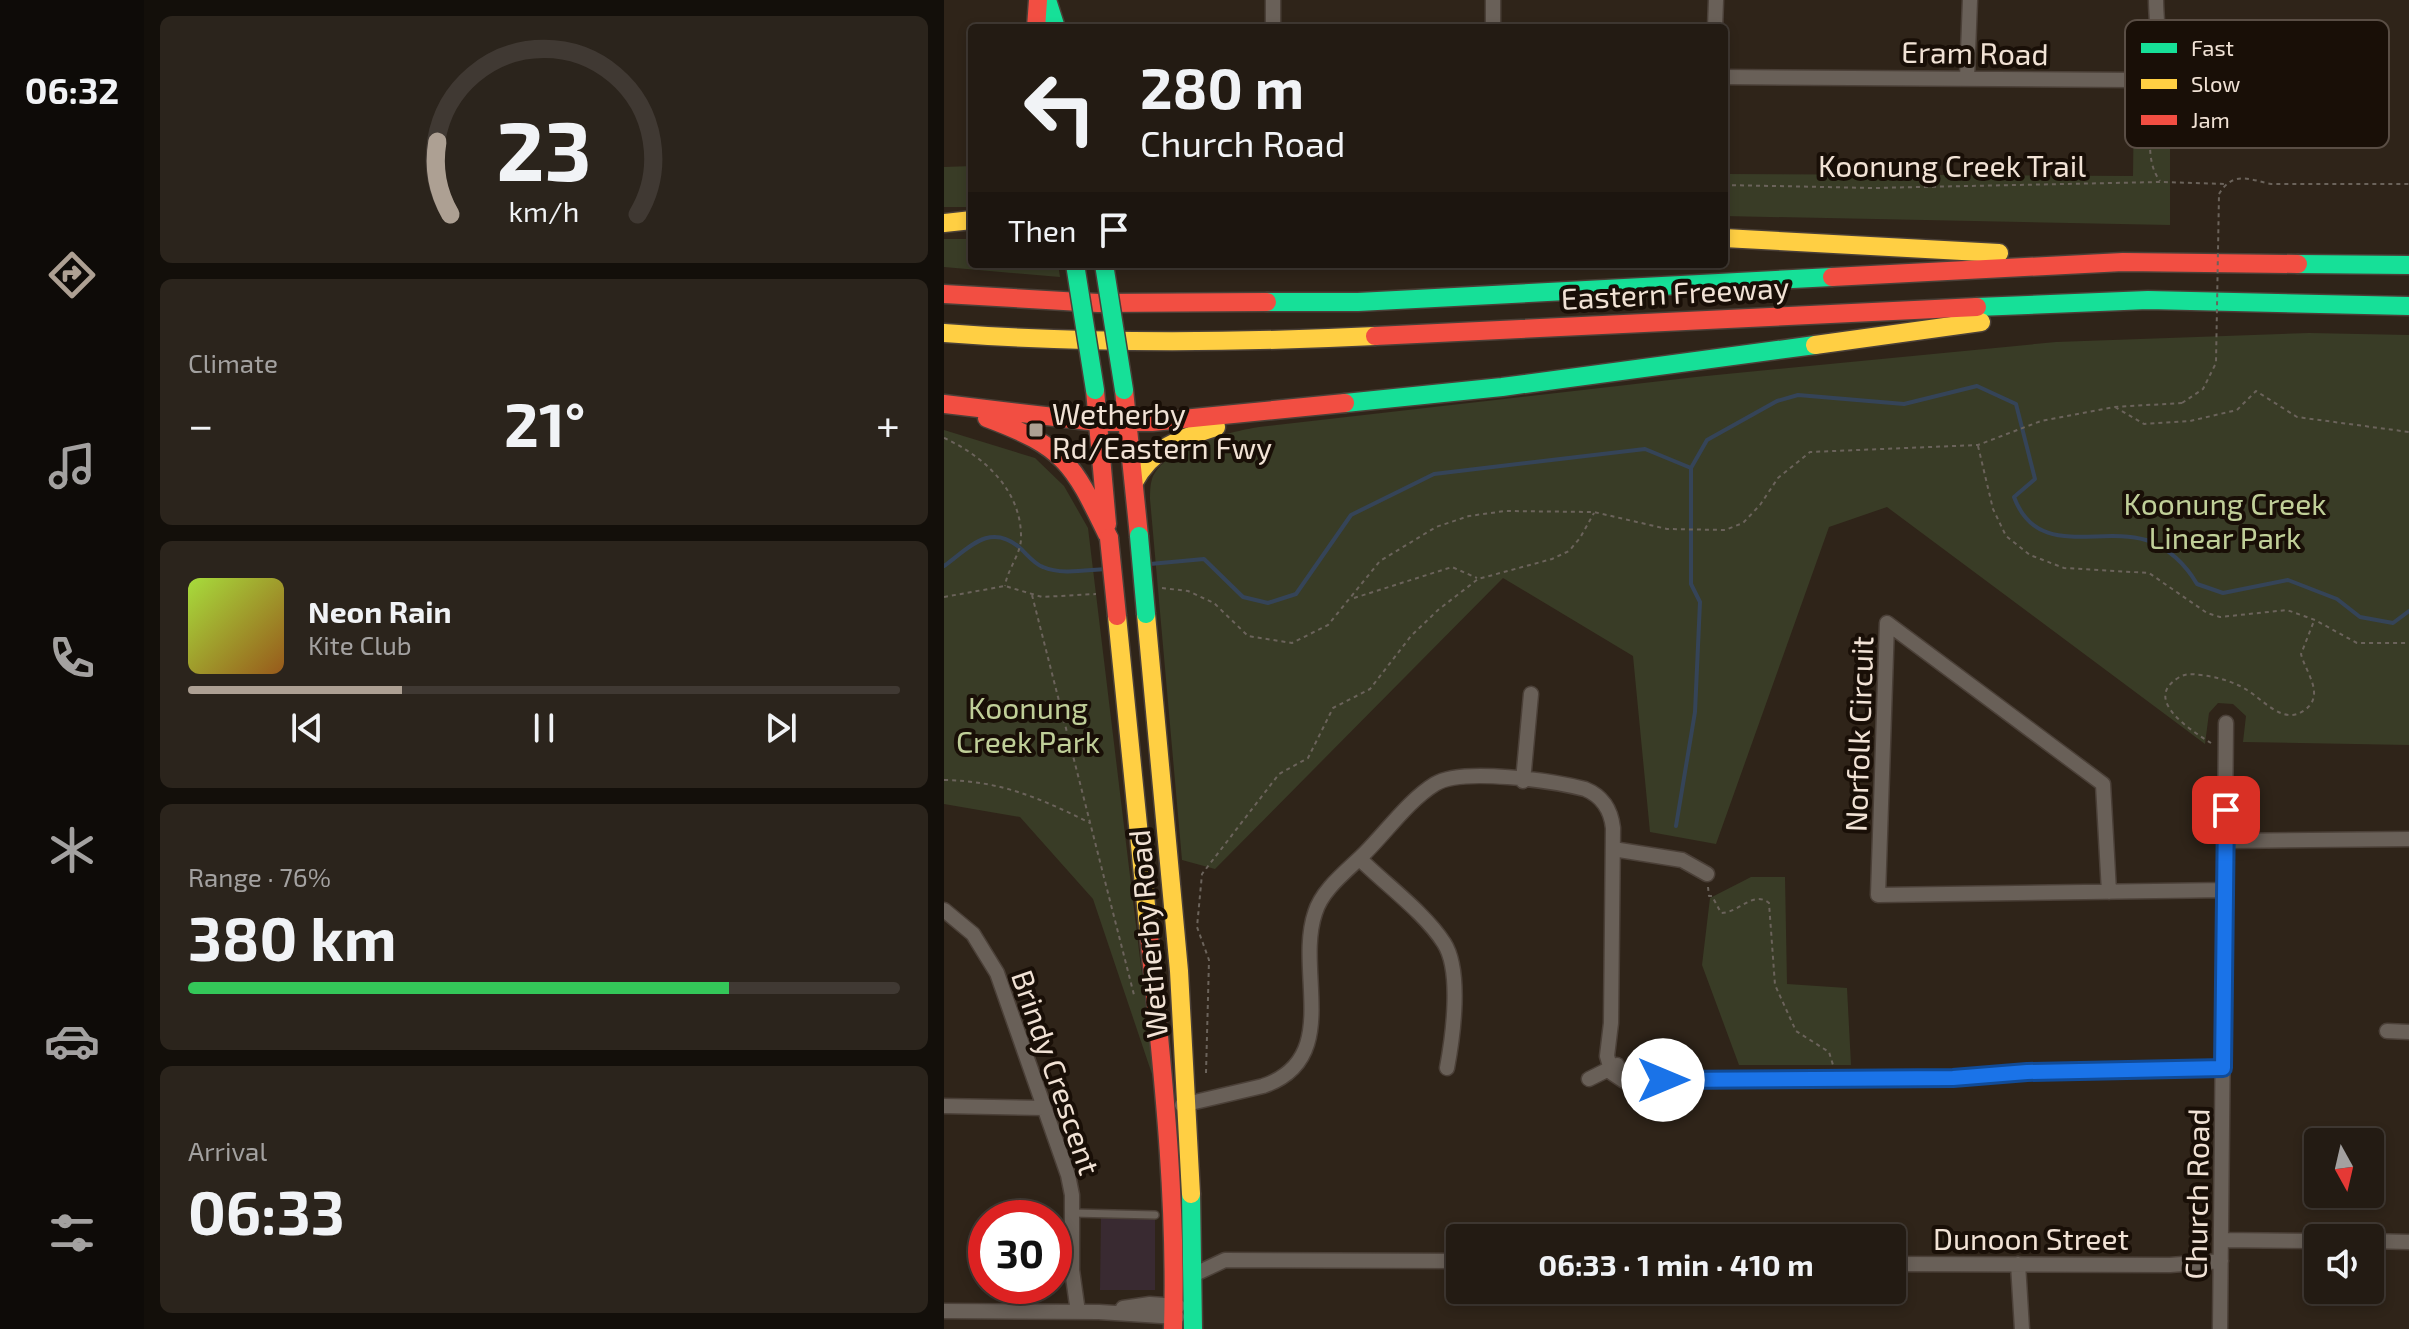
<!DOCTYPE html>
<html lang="en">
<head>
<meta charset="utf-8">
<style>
	:root { --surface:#231b13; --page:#2b241c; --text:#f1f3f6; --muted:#a3a1a0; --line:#403933; --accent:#ada093 }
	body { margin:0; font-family:"Exo 2",sans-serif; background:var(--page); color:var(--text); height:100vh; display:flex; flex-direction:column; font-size:30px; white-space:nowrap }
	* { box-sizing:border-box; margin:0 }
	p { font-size:26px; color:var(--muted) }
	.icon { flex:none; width:44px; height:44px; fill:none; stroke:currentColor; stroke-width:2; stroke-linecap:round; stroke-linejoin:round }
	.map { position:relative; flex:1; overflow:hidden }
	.side { display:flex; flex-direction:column; gap:16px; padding:16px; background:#130f0a; width:800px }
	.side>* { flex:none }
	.banner { position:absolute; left:24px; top:24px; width:760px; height:244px; border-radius:8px; box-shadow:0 4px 12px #0003,0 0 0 2px var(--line); background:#231b13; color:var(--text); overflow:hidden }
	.needle { width:52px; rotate:172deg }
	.fabs { position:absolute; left:1360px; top:1128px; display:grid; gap:16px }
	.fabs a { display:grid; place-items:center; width:80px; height:80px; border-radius:8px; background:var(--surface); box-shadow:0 4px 12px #0003,0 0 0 2px var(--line); font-size:40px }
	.speed { position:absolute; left:24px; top:1200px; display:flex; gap:16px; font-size:40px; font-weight:700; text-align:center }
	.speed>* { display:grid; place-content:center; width:104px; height:104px; border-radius:50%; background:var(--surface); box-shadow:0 4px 12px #0003,0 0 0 2px var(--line); line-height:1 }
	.speed .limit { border:12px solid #d22; background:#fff; color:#111 }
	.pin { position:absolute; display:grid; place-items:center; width:68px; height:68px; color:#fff; margin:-34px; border-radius:16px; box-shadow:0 4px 12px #0006 }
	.me { position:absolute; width:88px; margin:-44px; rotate:90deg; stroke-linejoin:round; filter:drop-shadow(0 0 6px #0008) }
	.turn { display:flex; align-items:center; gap:28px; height:168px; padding:0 40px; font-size:36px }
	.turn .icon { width:104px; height:104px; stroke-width:2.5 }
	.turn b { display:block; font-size:56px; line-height:68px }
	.then { display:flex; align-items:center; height:76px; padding:0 40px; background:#0003; gap:16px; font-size:30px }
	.big { font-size:60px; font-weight:700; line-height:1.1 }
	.side .card { flex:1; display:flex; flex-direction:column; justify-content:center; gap:12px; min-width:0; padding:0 28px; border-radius:12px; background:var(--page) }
	.side .dial { align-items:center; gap:0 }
	.dial svg { height:208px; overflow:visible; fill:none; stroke:var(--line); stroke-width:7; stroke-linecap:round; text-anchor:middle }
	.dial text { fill:var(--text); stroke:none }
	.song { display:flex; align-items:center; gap:24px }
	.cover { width:96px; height:96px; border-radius:12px; background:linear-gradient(135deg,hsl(80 70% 55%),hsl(30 70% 35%)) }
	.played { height:8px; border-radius:4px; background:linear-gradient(90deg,var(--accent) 30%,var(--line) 30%) }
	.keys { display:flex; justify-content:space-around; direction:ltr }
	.heat { display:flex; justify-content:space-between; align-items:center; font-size:44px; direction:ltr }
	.charge { height:12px; border-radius:6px; background:linear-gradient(90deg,#34c759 76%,var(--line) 0) }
	.trip { position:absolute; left:502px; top:1224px; width:460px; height:80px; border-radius:8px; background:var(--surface); box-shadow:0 4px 12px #0003,0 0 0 2px var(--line); font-weight:700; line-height:80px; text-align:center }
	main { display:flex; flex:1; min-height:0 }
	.dock { display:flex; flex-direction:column; width:144px; justify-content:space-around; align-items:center; background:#0e0b08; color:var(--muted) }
	.dock .icon { width:56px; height:56px }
	.dock .selected { color:var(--accent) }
	.dock b { font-size:36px; color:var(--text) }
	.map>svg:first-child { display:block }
</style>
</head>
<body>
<main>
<nav class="dock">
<b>06:32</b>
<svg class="icon selected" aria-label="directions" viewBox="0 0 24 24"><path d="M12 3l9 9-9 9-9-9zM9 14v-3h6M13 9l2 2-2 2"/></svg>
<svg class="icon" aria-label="music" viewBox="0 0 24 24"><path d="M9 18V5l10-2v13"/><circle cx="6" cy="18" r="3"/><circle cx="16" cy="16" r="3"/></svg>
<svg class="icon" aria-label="phone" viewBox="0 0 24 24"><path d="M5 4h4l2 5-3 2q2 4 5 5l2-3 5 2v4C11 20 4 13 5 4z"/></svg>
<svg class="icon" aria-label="climate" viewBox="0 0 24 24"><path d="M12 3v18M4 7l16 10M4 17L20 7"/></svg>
<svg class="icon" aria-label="car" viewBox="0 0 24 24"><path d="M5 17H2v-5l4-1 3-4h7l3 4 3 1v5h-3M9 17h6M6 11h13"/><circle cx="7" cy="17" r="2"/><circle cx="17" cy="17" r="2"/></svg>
<svg class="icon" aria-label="filters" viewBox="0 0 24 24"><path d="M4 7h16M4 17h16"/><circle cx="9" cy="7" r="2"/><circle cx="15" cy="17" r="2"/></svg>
</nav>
<section class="side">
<div class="card dial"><svg viewBox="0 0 100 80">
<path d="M14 69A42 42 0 1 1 86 69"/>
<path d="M14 69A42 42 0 0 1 9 41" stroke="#ada093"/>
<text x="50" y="56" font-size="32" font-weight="700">23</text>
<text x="50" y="72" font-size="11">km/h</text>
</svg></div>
<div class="card"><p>Climate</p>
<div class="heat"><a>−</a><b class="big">21°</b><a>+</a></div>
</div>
<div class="card">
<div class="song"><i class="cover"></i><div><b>Neon Rain</b><p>Kite Club</p></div></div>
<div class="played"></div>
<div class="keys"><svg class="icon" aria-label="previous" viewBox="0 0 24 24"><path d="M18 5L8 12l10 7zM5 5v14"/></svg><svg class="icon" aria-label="pause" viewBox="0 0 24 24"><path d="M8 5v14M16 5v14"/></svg><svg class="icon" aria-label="next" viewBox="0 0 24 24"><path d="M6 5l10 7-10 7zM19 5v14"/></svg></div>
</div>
<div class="card"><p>Range · 76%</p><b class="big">380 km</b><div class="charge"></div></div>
<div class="card"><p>Arrival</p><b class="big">06:33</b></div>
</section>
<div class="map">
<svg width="1465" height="1329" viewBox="0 0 1465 1329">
	<rect width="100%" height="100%" fill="#2f2419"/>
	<path fill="#392a31" d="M157 1217 211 1218V1290H156Z"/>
	<path fill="#393c26" d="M1190 96H1226V225L780 216V174L1189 176Z
		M28 166V207H0V167Z
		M0 239H28V264H114L116 277 0 267Z
		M1365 333 1465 335V745L1299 742 1302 716 1289 704 1274 703 1265 713 1261 744 943 507 885 527 772 844 706 832 689 656 559 578 271 869 238 860 206 499C206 493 206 485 208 479 220 447 285 432 315 427L752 377 1112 342Z
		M0 430 91 458 120 486 144 528 211 1083 149 899 76 817 0 804Z
		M807 877H841L843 984 903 988 907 1065H795L758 965 766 898Z"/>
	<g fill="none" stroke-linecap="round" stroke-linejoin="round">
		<path stroke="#354458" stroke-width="4" d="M206 564 260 559 299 597 324 603 352 594 407 515 490 474 701 449 747 468 763 440 833 401 854 395 960 404 1033 386 1072 404 1091 479 1070 497C1093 559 1154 526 1202 540 1224 547 1242 565 1253 584L1279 593 1344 580 1393 599 1416 617 1449 623 1465 611
			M0 566C24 549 45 522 75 547 82 553 90 564 99 567 117 575 142 570 161 569
			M732 826 751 712 756 602 747 584V468"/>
		<g stroke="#4b4038" stroke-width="10">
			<path id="lane" d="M129 1213 211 1215"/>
		</g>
		<g stroke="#4b4038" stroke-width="17">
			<path id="street" d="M329 28V0
				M549 28V0
				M771 28 772 0
				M780 77 1188 80C1223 71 1212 30 1212 0
				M1023 78 1026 0
				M579 781 587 694
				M1281 841 1465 839
				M669 849 738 860 763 874
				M416 859C441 884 481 913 500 943 518 971 509 1036 503 1068
				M1165 892 1159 784 943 623 934 895 1281 890
				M0 910 29 934 53 973 124 1175 128 1195V1270L134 1312
				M1443 1031 1465 1032
				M645 1079 673 1065
				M238 1105 319 1086C399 1059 351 972 371 913 378 889 404 870 421 853 443 831 465 800 491 784 518 767 609 781 641 789 658 796 667 810 669 828L667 1023 663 1056 668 1073 680 1081 1009 1078 1083 1072 1279 1068
				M0 1106 100 1108
				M1277 1240 1374 1241
				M1426 1241 1465 1242
				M948 1264 1226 1265 1277 1261
				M1074 1264 1078 1329
				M249 1275 281 1260 516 1261
				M179 1308 206 1304 234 1306
				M0 1311 155 1312 233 1317
				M1276 1329 1282 723"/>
		</g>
		<g stroke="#4b4038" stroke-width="21">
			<path id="fast" d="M103 0 112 28
				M1354 264 1465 265
				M323 302H414L888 277
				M1033 307 1204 300 1465 306
				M401 403 558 387 871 345
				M247 1194 249 1329"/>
		</g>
		<g stroke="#4b4038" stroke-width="21">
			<path id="slow" d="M0 223 28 220
				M780 238 1055 253
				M0 333C144 344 287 343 431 336
				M871 345 1037 322
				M190 482C208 448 237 438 272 427
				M202 614 235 971 247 1194
				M173 616 205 935"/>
		</g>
		<g stroke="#4b4038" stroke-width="21">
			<path id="jam" d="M92 28 94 0
				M888 277 1179 262 1354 264
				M0 294 154 303 323 302
				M431 336 1033 307
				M151 390 163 524
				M180 390 195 536
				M0 404 153 422H208L401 403
				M43 418C123 448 129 464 165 538
				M205 935C218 1066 233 1197 229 1329"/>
		</g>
		<path stroke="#6b635b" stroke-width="2" stroke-dasharray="4 4" stroke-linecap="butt" d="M1206 86C1212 116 1197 156 1216 181
			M780 185 930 188 1217 182 1283 184
			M1275 194C1289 170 1307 180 1327 184H1465
			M1171 407 1200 424 1246 421 1293 410 1312 391 1353 417 1465 432
			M0 438C40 456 78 491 77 538 77 554 63 570 61 586
			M1034 446 1049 509 1062 536 1086 555 1120 568 1205 573 1263 613 1276 617 1343 610 1371 620 1413 643H1465
			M218 588 244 591 270 603 304 636 348 643 384 625 436 561 492 527 525 516 561 511 650 512 723 529 781 530 799 523 816 505 834 478 866 452 1034 445 1097 421 1170 407 1238 403
			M88 595 190 995
			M0 597 61 586 98 597 152 594
			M410 598 508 567 533 578
			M1267 743C1248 731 1198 700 1234 678 1242 673 1247 674 1257 675 1273 677 1288 681 1303 690 1320 700 1340 727 1362 709 1381 694 1361 671 1357 654L1370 621
			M0 780C57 781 96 798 146 823
			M764 887 765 896H768L777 913C795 913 809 890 825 903L831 985 852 1031 885 1052 889 1065
			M262 1073 265 960 253 927 258 874 335 774 364 758 389 708 426 689 467 636 494 610 534 579 608 559 625 551 636 538 650 513"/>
		<use href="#lane" stroke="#696058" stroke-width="7"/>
		<use href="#street" stroke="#696058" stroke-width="14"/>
		<use href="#fast" stroke="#16e098" stroke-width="18"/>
		<use href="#slow" stroke="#ffcf43" stroke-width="18"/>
		<use href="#jam" stroke="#f24e42" stroke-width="18"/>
		<g stroke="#4b4038" stroke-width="21" stroke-linecap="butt">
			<path id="fast-bridge" d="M131 264 151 390
				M160 264 180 390
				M195 536 202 614"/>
		</g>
		<g stroke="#4b4038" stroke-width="21" stroke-linecap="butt">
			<path id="jam-bridge" d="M165 538 173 616"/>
		</g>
		<path stroke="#6b635b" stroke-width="2" stroke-dasharray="4 4" stroke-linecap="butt" d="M1238 403 1259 389 1272 363 1275 194"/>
		<use href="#fast-bridge" stroke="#16e098" stroke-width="18"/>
		<use href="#jam-bridge" stroke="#f24e42" stroke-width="18"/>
	</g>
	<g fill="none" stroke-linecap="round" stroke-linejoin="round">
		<g stroke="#114b97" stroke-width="20">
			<path id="route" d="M719 1080 1009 1078 1083 1072 1279 1068 1282 810"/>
		</g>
		<use href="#route" stroke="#1a73e8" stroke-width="14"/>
	</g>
	<rect fill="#ada093" stroke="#190f07" stroke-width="3" x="84" y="422" width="16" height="16" rx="4"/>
	<g text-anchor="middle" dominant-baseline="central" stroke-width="8" stroke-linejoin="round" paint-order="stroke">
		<g font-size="30" fill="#f1e2d5" stroke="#190f07">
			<text transform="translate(1031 52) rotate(1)">Eram Road</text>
			<text x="1008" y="165">Koonung Creek Trail</text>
			<text transform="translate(731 292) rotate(-3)">Eastern Freeway</text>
			<text transform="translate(914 734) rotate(-88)">Norfolk Circuit</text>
			<text transform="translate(203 934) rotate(-95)">Wetherby Road</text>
			<text transform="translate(113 1072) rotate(71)">Brindy Crescent</text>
			<text transform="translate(1252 1194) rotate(-89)">Church Road</text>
			<text x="1087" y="1238">Dunoon Street</text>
		</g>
		<g font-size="30" fill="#f1e2d5" stroke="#190f07" text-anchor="start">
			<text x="108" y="413">Wetherby<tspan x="108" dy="34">Rd/Eastern Fwy</tspan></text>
		</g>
		<g font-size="30" fill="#c0cf98" stroke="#190f07">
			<text x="1281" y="503">Koonung Creek<tspan x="1281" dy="34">Linear Park</tspan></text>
			<text x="84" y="707">Koonung<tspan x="84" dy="34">Creek Park</tspan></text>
		</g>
	</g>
	<rect x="1181" y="20" width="264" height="128" rx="12" fill="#190f07" stroke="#5a4e45" stroke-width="2"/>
	<rect x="1197" y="43" width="36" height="10" fill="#16e098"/>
	<rect x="1197" y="79" width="36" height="10" fill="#ffcf43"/>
	<rect x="1197" y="115" width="36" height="10" fill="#f24e42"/>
	<g font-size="22" fill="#f1e2d5">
		<text x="1247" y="56">Fast</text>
		<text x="1247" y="92">Slow</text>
		<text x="1247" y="128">Jam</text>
	</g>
</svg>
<div class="fabs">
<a><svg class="needle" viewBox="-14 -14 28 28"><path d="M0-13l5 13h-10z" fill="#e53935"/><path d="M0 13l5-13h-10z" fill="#a3a1a0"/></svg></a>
<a><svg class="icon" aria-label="sound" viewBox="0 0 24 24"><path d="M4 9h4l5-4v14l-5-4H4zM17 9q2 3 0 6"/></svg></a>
</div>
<div class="speed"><div class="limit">30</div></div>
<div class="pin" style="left:1282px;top:810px;background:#d93025"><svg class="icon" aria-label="arrive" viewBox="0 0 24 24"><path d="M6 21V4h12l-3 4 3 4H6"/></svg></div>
<svg class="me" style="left:719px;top:1080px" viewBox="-20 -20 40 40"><circle r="19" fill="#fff"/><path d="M0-13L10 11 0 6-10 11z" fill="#1a73e8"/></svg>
<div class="trip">06:33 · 1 min · 410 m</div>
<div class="banner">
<div class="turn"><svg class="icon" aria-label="left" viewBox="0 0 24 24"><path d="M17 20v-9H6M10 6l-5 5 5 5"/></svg><div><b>280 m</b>Church Road</div></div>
<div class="then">Then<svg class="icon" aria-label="arrive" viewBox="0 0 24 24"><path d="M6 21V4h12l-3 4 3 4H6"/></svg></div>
</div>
</div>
</main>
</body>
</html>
